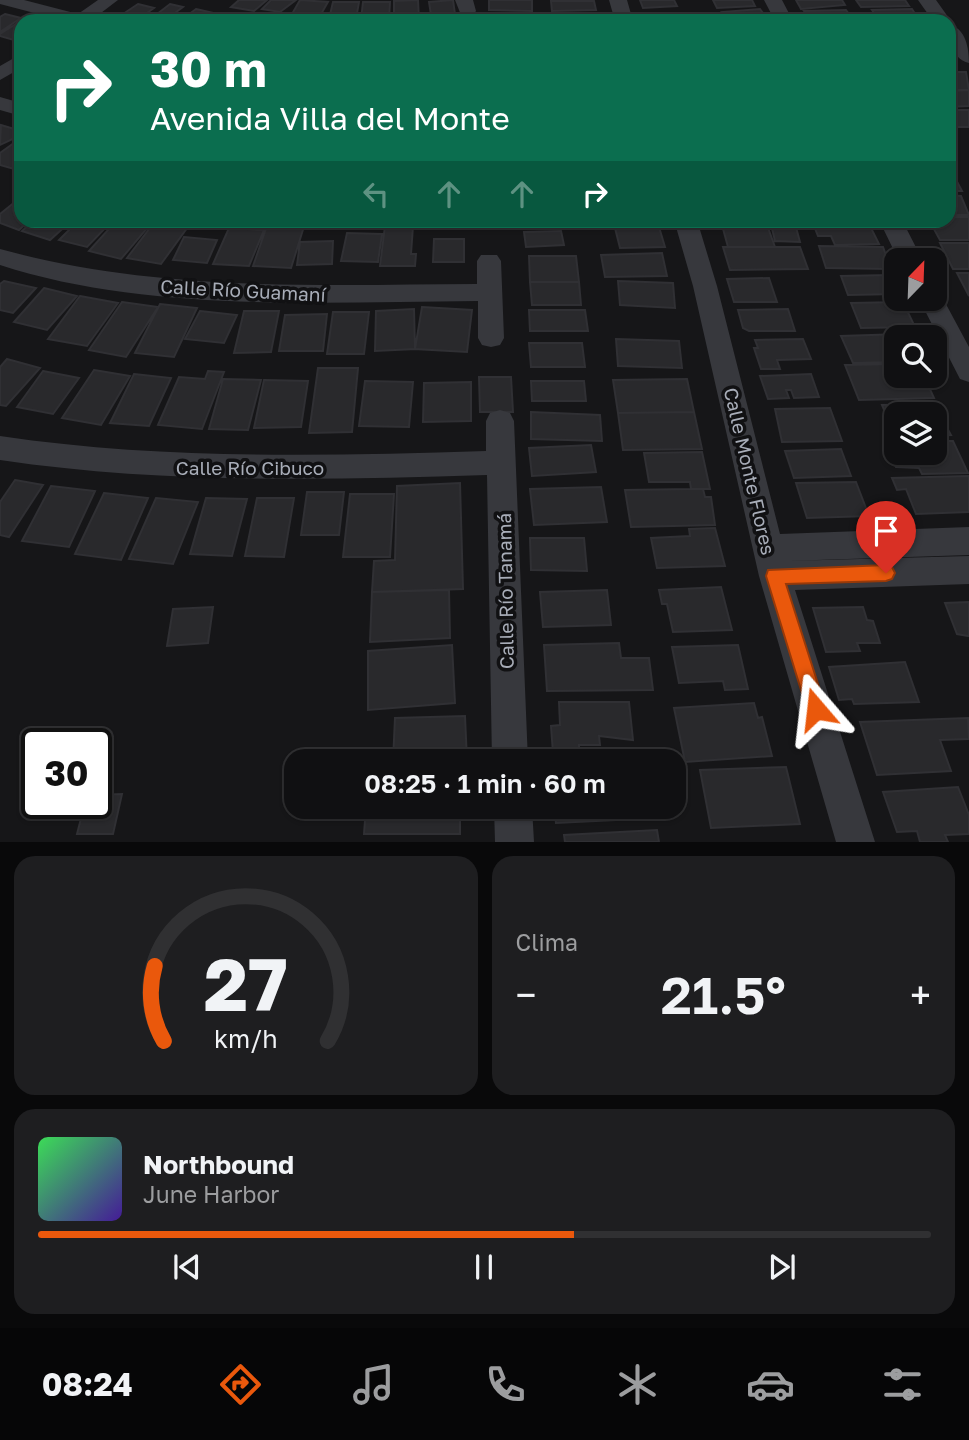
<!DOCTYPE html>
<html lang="es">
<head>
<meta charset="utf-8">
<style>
	:root { --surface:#101012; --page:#1e1e20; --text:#f1f3f6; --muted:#9c9d9f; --line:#303032; --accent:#ea580c }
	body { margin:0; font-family:"Golos Text",sans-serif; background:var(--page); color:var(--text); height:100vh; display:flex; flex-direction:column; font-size:26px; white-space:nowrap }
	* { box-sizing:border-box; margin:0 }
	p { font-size:23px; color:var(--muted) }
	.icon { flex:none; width:38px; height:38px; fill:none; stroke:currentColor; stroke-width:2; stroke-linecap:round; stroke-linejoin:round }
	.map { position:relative; height:842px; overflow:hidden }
	.sheet { display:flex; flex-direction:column; gap:14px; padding:14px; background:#09090a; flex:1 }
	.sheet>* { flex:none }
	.guide { position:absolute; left:14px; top:14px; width:942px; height:214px; border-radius:21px; box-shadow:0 2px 5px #0004,0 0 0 2px var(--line); background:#0b6e4f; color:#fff; overflow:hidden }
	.needle { width:46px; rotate:23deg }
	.fabs { position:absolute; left:884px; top:248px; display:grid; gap:14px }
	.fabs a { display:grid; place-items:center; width:63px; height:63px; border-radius:14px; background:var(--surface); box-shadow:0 2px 5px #0004,0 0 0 2px var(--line); font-size:35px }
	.speed { position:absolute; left:21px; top:728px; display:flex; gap:14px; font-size:35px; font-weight:700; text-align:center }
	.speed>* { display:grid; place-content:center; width:91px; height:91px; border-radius:50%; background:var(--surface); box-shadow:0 2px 5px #0004,0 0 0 2px var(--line); line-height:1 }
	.speed .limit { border:4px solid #111; border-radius:10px; background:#fff; color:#111 }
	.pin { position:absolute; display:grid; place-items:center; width:60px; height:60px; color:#fff; margin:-72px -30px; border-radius:50% 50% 50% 0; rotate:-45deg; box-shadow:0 0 7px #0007 }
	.pin .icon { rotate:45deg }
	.me { position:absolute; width:77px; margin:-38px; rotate:343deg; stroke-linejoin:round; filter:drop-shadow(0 0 5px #0008) }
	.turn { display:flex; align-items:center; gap:24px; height:147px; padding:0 21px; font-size:32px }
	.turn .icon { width:91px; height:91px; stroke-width:2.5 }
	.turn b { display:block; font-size:49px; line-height:60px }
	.lanes { display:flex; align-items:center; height:66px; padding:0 21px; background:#0003; justify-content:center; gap:35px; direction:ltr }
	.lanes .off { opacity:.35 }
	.big { font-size:52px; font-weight:600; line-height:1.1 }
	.sheet .tile { flex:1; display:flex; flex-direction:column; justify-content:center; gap:10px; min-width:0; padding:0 24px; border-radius:21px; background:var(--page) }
	.sheet .dial { align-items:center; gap:0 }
	.dial svg { height:182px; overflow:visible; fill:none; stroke:var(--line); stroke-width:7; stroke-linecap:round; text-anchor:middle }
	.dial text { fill:var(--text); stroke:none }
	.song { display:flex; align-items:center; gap:21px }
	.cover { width:84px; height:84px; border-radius:10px; background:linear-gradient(135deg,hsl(130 70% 55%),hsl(260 70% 35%)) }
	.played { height:7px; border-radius:4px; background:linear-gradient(90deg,var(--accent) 60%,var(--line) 60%) }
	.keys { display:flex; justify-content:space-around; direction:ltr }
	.heat { display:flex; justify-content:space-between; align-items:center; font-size:38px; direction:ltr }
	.sheet .tiles { flex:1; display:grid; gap:14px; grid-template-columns:1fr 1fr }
	.tile:last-child { grid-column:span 2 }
	.trip { position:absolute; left:284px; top:749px; width:402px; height:70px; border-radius:21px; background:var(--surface); box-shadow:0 2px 5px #0004,0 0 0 2px var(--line); font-weight:600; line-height:70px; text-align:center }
	.tab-bar { display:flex; height:112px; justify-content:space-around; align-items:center; background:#060607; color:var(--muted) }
	.tab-bar .icon { width:49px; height:49px }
	.tab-bar .selected { color:var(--accent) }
	.tab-bar b { font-size:32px; color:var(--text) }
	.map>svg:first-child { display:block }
</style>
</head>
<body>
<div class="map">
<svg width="969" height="842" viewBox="0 0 969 842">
	<rect width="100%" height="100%" fill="#161618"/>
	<path fill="#29292c" stroke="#303034" stroke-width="2" d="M239 0H267L254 11 231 7Z
		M271 0H296L280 12 262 9Z
		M300 0 328 2 320 16 292 14Z
		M418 0 419 20 394 21V1Z
		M453 0 455 14 431 15 429 2Z
		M489 0H532V11L489 10Z
		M640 0H674L677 6 643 8Z
		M713 0H752L755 6 717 8Z
		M796 0H842L845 5 801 9Z
		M856 0H905L909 6 861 7Z
		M551 1H594L596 10 552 11Z
		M333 2H359L356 19H329Z
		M363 2H390L389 19 361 20Z
		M138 4 154 8 137 20 120 16Z
		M170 4 183 7 168 18 175 19 172 21H148Z
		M196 9 218 14 209 21H180Z
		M760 9 769 21H729L722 12Z
		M912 9 919 20H879L872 10Z
		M846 10 854 21H811L804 11Z
		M684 13 688 21H652L649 15Z
		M5 14 21 18 0 32V17Z
		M497 14H536V21H497Z
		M600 14 602 21H563L562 15Z
		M24 19 30 21H21V38L17 41 0 36V34Z
		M948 72H966L969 90H948Z
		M969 90V106L948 107V91Z
		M948 110H969V127H952L948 120H953Z
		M1 125 21 131V135L0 145Z
		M21 138V164L14 169 0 165V153Z
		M948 174H953L962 191H948Z
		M948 195 961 196 969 215H948Z
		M21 197V220H30L19 230 0 223V214Z
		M948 217H969V240H940L929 220H948Z
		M34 220H72L50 240 22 231Z
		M79 220H113L87 247 59 240Z
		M117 220H154L121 259 89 251Z
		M156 220 190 224 161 264 127 258Z
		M269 220H306L291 268 253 266Z
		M522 220H570L571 223 522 224Z
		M770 220H794L800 242 775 241Z
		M867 220 879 244 835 245 831 236H818L812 221Z
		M722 225H767L775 247H728Z
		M385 226H413L411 254H416L415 266H380Z
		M659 227 665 247 620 248 615 228Z
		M229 228 264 230 249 266 213 264Z
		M561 231 564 245 526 247 524 232Z
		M347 233 382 234 378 262 341 261Z
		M184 237 217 240 207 263 173 260Z
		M434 239H464V262H433Z
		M333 241 332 264 297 265 300 242Z
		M940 243H969V269H953Z
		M819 246 883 247 891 269 826 268Z
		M723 247H800L808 269 730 270Z
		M662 253 667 276 605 277 601 255Z
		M529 256H576L579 282H530Z
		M957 273H969V296Z
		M890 275 896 294 848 295 841 276Z
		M769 278 777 302H734L727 279Z
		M4 281 36 288 13 313 0 310V284Z
		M618 281 673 283 675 308 620 305Z
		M530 282H579L581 305H532Z
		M44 288 77 296 47 330 14 322Z
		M80 296 118 303 87 346 48 339Z
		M122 302 158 307 126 357 89 350Z
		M903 302 915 327 861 328 851 303Z
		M160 304 197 308 174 357 135 353Z
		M422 307 472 310 467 352 415 349Z
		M414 309 415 349 375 351 376 311Z
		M788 309 795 331H749L743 328 738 310Z
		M529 310H585L588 331H530Z
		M200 311 237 315 224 343 185 339Z
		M244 311H279L271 352 234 353Z
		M333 312H369L364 354H327Z
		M327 314 323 351H279L285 315Z
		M902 334 904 338H896V362L853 363 841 336Z
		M616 339 679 341 682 368 618 366Z
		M803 339 811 359 777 360 780 369H761L754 348H758L755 340Z
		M529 343H582L585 367H531Z
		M7 359 40 368 6 406 0 405V367Z
		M896 364V376H924L934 398 859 400 845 365Z
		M318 368H358L352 432 309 433Z
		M94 370 130 376 101 425 62 418Z
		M43 371 79 378 53 414 17 407Z
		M208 371 224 372 202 429 158 425 179 377 205 379Z
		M134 374 171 378 149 426 110 423Z
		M811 374 819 397 794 398 791 390H786L789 398 768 399 760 376Z
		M479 377H511L513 412H480Z
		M223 379 261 380 248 430 209 429Z
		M687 379 694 412 618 413 613 380Z
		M264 380 308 381 301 427 254 428Z
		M365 381 413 382 409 427 359 426Z
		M531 381H584L586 401H532Z
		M471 382V421L423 422 424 383Z
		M934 404 951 435 934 436V415H896L895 436 882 405Z
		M830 408 842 441 782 442 775 409Z
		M531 412 600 415 602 441 531 439Z
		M694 412 702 449 623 450 618 413Z
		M934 441H953L968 473 922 474 919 468 896 467 886 442H896V453H934Z
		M591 445 596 472 532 476 529 448Z
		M841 449 851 476 794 478 785 451Z
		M702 452 710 489H691L690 482H649L644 453Z
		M969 476V512L916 514 906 489 897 490 892 478Z
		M15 480 43 485 9 537 0 535V502Z
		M856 482 869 516 807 518 796 483Z
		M460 483 463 589 372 592 374 561 395 560 397 486Z
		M51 486 95 491 69 547 22 541Z
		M601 487 607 522 534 525 530 489Z
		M691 489H703L705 497H711L715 525 631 527 625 490Z
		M307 492H344L339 535H301Z
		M104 493 148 498 121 560 75 554Z
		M350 494H394L390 557H343Z
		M156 498 198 502 173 564 129 559Z
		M206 498 247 499 232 556 190 554Z
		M257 498H294L284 557 245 556Z
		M715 528 725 566 657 568 651 538 690 536 689 529Z
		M530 538H584L587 571 531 570Z
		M721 587 732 630 673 632 667 604H662L659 590Z
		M449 590 450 638 370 642 372 592Z
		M607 590 611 625 543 627 540 592Z
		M969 602V636H968L957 634 945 603Z
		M213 607 208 643 167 646 173 609Z
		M863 607 867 620 873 621 880 643H857L860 651 826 652 813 608Z
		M619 643 621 658H649L653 690 547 691 544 645Z
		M452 645 455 703 368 710V651Z
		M738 645 748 689 725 690 723 681 679 683 672 647Z
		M905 662 919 702 854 704 852 699 839 700 829 667Z
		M559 702H629L633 740 599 736 600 745H579V754L553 753 551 726 560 725Z
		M754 703 758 718 762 717 772 756 685 762 674 708Z
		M465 716 467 761H393L395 718Z
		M968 718 969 739 940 740 951 771 877 775 860 722Z
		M786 767 800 824 711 828 700 770Z
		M958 787 969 815V834L945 835 948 842H920L917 831 897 832 883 792Z
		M122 794 113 834H77L85 803H96V795Z
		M366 807H460V834H364Z
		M554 807H634L636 819 556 823Z
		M657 830 659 842H565L564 835Z"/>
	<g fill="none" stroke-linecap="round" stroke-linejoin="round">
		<path fill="#37383d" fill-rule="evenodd" d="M0 0H24L78 14 98 0H118L93 19 95 21H65L0 4Z
			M455 0H473L476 11 473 15H461Z
			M609 0H627L633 21H615Z
			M764 0H782L793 21H775Z
			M918 0H936L951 21 949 24C966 29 969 48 969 63 950 58 948 37 948 21H933Z
			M21 54V68L0 80V66Z
			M0 97 21 103V116L0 110Z
			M674 220H697L717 286 780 534 969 527V555L787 561 969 556V584L795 590 875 842H836L759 576 693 286Z
			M879 220H902L923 261H899Z
			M0 249C155 292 318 285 477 284V261L481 255H497L501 261 504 338 500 345 491 347 482 345 478 338V301C323 302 148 313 0 265Z
			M934 291 940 293 969 347V382L960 379 919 299H934Z
			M500 410 510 413 514 421 528 761H492L487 475C323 480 162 484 0 460V436C162 460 323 456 486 451V421L490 413Z
			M494 807H532L534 842H495Z"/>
	</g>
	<path fill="#ea580c" stroke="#983908" stroke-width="2" d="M886 565 892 567 895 573 892 579 886 581 786 584 826 709 823 716 816 719 809 716 766 576 768 570Z"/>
	<g text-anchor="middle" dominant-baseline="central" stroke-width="7" stroke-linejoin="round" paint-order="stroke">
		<g font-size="19" fill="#a8adb8" stroke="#111113">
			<text transform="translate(243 290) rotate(3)">Calle Río Guamaní</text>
			<text x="250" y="467">Calle Río Cibuco</text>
			<text transform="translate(750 471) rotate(77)">Calle Monte Flores</text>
			<text transform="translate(505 591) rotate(-91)">Calle Río Tanamá</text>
		</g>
	</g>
</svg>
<div class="fabs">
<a><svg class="needle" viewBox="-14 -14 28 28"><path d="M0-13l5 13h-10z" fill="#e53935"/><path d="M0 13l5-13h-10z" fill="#9c9d9f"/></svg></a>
<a><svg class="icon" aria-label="search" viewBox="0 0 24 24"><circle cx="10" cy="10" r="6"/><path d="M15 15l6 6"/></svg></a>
<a><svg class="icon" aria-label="layers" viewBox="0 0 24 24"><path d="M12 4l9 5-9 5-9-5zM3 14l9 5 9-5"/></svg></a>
</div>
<div class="speed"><div class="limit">30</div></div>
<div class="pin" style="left:886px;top:573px;background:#d93025"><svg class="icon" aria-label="arrive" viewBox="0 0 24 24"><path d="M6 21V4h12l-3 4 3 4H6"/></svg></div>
<svg class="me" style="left:816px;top:709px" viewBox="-20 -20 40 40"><path d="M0-17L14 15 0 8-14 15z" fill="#ea580c" stroke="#fff" stroke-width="4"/></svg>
<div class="trip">08:25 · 1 min · 60 m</div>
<div class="guide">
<div class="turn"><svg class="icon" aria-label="right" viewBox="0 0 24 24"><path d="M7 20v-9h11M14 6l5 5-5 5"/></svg><div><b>30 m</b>Avenida Villa del Monte</div></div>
<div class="lanes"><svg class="icon off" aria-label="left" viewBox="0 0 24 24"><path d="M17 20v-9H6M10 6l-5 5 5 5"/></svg><svg class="icon off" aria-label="ahead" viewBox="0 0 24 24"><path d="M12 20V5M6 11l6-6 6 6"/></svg><svg class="icon off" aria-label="ahead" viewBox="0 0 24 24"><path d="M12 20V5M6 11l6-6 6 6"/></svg><svg class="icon" aria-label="right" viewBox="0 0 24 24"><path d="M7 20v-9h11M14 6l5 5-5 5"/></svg></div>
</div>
</div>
<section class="sheet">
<div class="tiles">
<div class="tile dial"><svg viewBox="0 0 100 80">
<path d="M14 69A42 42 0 1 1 86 69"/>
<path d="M14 69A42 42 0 0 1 10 36" stroke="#ea580c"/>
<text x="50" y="56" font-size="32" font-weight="700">27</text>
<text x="50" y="72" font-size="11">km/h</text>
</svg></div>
<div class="tile"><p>Clima</p>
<div class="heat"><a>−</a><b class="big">21.5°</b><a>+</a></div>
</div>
<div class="tile">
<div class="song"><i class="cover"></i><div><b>Northbound</b><p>June Harbor</p></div></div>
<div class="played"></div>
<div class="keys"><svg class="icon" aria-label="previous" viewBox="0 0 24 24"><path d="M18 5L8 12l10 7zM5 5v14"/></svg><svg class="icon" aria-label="pause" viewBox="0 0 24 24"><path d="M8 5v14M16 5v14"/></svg><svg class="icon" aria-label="next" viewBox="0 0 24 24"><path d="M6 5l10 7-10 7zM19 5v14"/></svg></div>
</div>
</div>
</section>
<nav class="tab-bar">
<b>08:24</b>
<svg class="icon selected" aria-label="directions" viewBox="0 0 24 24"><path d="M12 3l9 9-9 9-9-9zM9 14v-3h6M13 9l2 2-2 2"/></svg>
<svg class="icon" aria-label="music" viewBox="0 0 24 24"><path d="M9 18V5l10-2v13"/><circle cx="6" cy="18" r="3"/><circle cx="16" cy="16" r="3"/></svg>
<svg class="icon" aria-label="phone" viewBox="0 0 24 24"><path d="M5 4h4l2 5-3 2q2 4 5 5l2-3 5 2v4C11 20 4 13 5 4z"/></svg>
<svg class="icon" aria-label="climate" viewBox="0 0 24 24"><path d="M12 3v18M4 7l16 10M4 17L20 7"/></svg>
<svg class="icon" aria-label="car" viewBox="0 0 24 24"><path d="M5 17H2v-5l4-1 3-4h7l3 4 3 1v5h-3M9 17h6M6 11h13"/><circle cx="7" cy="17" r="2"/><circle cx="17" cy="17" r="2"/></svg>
<svg class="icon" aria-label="filters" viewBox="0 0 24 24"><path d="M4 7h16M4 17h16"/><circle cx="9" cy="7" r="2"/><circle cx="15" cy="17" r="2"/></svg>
</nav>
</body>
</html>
